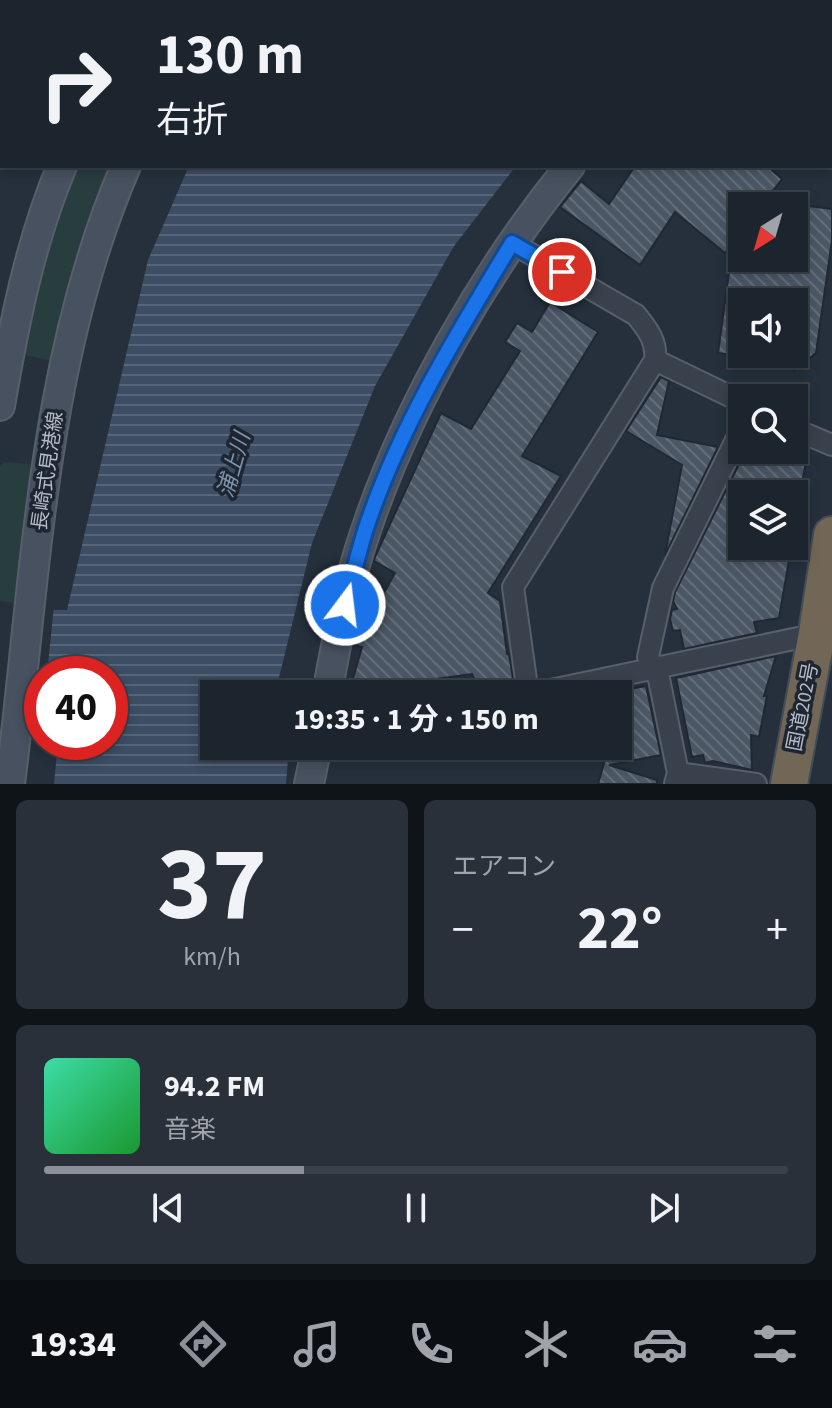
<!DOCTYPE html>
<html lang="ja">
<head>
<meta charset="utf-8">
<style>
	:root { --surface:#1c242d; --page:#293039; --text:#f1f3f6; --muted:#a0a4aa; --line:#3a4149; --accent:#8c9099 }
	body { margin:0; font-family:"Source Sans 3","Noto Sans JP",sans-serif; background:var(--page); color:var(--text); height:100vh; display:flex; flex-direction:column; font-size:30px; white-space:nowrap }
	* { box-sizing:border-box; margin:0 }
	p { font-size:26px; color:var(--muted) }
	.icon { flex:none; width:44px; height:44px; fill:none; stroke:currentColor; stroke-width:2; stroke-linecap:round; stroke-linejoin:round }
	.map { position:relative; height:784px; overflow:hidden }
	.sheet { display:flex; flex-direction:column; gap:16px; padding:16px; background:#0f1419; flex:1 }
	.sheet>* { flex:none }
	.top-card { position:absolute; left:0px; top:0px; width:832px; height:168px; box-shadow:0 4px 12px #0003,0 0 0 2px var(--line); background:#1c242d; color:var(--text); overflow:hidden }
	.needle { width:52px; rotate:217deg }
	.controls { position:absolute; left:728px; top:192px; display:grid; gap:16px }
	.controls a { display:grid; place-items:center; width:80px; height:80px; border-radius:0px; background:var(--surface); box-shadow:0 4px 12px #0003,0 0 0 2px var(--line); font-size:40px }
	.speed { position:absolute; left:24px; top:656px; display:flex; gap:16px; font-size:40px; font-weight:700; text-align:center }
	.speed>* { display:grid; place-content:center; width:104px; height:104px; border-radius:50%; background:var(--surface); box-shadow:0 4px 12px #0003,0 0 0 2px var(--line); line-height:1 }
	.speed .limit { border:12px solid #d22; background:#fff; color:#111 }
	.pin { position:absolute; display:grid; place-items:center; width:68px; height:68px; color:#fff; margin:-34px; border:4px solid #fff; border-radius:50%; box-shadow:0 2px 8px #0007 }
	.me { position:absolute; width:88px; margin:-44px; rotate:15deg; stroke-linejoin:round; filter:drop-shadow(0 0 6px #0008) }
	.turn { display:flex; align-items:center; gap:28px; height:168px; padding:0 24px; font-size:36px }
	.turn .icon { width:104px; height:104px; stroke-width:2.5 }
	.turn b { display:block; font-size:56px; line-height:68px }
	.big { font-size:60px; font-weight:700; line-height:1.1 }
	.sheet .tile { flex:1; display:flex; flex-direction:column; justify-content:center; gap:12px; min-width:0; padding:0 28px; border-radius:12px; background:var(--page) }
	.sheet .dial { align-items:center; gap:0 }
	.dial b { font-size:104px; line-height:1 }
	.song { display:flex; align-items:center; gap:24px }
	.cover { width:96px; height:96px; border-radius:12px; background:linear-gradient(135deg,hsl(160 70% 55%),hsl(130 70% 35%)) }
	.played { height:8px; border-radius:4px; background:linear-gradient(90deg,var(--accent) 35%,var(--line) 35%) }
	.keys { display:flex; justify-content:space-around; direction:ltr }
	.heat { display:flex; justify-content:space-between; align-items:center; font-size:44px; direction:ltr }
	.sheet .tiles { flex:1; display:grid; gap:16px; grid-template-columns:1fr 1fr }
	.tile:last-child { grid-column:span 2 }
	.trip { position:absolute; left:200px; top:680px; width:432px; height:80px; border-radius:0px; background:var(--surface); box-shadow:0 4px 12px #0003,0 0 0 2px var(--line); font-weight:700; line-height:80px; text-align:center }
	.menu { display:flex; height:128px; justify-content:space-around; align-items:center; background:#0b0e12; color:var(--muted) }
	.menu .icon { width:56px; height:56px }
	.menu .current { color:var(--accent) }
	.menu b { font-size:36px; color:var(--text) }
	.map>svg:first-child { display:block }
</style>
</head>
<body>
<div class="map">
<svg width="832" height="784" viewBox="0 0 832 784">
	<defs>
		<pattern id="water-rules" width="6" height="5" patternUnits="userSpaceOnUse" patternTransform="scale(2)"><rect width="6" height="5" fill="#3c4d64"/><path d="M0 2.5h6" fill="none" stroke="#566579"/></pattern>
		<pattern id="building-back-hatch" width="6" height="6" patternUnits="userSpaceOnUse" patternTransform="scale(2)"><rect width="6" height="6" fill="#4c5765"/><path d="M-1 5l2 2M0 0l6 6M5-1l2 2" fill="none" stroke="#646d7a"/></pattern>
	</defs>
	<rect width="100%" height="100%" fill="#25303c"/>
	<path fill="#283d3e" d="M76 166H113L55 355 49 360 24 355 20 346 65 190Z
		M4 462 30 464 35 471 24 604 0 601V466Z"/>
	<path fill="url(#water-rules)" d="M272 0H647L271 2Z
		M189 166H516L454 246 375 386 312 543 275 694H214V746H289L286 784H54L58 742H110V674H63L5 667 0 609 67 610 148 260Z"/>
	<path fill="#25303c" d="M0 605 54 606 47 674 0 671Z"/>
	<path fill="url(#building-back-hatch)" stroke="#202833" stroke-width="2" d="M635 166H767L782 179 761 206H742V231L725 253 675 212 640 265 560 207 581 181 609 204Z
		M794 204 832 209V240L816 353 794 371V302H742V356L718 353 731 258H794Z
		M550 302 598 332 522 456 561 476 488 593 500 601 507 654H509L513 678 509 684 487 688 486 686 478 687 472 674 414 682 411 694H368L350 689 362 647 357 646 367 609 373 613 395 573 374 561 375 557 441 413 471 429 520 351 505 342 517 323 532 332Z
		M661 377 669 381 657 435 718 447 665 555 682 465 626 431Z
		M746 450H808L800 494H742V546H774L791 549 779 618 754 622 757 633 684 649 680 630 673 631 670 619 672 610 677 609 673 601 675 592Z
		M776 656 764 696H767L759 737 751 735 752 770 713 761 705 763 703 755 692 757 676 678Z
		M646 686 661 755 609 765 657 780V784H598L609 746H618V691Z"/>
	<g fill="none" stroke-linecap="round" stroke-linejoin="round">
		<g stroke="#575f6a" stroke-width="24">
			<path id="street" d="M805 0 808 2
				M830 20 832 21
				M512 243 636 315C648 330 657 341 655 360L513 587 528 694
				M655 360 742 402
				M794 429 832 445
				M532 694 822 633
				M678 773 756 784
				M675 784 678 773 659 679 648 657 663 588 742 428"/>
		</g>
		<g stroke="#575f6a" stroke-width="32">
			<path id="secondary" d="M140 2 141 0
				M212 2 213 0
				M703 2 705 0
				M0 115H2
				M0 406C14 324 30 242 62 166
				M327 694C337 638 348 581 367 527 409 403 487 268 570 166
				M10 784C36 578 42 359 126 166
				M309 784 317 746"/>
		</g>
		<g stroke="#444c57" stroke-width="40">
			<path id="highway" d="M789 784 817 633 832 535"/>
		</g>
		<use href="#street" stroke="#39414c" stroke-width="20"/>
		<use href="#secondary" stroke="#47515f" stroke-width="28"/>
		<use href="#highway" stroke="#726757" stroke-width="36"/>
	</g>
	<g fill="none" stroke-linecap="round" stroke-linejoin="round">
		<g stroke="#114b97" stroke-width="20">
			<path id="route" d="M345 605C352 580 358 553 366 528 400 426 457 334 512 243L562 272"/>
		</g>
		<use href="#route" stroke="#1a73e8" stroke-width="14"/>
	</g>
	<g text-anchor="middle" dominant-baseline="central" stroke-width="7" stroke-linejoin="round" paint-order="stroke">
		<g font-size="20" fill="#b5bcc8" stroke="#1e2631">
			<text transform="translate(48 471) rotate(-82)">長崎式見港線</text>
			<text transform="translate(803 707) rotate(-79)">国道202号</text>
		</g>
		<g font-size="22" font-style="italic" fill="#7e93ad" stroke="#1e2631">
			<text transform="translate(234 465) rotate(-74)">浦上川</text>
		</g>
	</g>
</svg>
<div class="controls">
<a><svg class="needle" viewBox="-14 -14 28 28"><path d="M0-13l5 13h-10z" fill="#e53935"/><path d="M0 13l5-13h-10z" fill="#a0a4aa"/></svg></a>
<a><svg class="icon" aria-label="sound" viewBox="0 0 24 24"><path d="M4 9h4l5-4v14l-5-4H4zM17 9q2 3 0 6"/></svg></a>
<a><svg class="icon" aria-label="search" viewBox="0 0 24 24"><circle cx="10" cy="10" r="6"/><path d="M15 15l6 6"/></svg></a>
<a><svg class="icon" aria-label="layers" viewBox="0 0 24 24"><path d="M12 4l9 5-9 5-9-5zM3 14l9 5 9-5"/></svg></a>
</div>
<div class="speed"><div class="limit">40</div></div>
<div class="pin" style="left:562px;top:272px;background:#d93025"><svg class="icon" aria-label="arrive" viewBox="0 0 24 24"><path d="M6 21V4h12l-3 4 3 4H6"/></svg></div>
<svg class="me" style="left:345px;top:605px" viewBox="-20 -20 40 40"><circle r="17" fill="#1a73e8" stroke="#fff" stroke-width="3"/><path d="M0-11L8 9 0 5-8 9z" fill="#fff"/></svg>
<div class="trip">19:35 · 1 分 · 150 m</div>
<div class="top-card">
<div class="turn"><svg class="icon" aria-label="right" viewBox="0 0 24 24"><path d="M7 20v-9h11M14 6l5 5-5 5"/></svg><div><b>130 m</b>右折</div></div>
</div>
</div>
<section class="sheet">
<div class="tiles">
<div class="tile dial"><b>37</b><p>km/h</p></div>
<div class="tile"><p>エアコン</p>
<div class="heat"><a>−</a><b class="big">22°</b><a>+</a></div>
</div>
<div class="tile">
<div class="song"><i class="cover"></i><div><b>94.2 FM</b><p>音楽</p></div></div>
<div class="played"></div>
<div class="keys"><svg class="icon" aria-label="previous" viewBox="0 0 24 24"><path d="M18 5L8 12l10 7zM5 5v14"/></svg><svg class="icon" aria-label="pause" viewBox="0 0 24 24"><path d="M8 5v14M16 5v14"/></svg><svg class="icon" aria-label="next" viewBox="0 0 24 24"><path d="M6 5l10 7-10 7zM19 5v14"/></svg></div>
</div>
</div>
</section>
<nav class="menu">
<b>19:34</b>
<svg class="icon current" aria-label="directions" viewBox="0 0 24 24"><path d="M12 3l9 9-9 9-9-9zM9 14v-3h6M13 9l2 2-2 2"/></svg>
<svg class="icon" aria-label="music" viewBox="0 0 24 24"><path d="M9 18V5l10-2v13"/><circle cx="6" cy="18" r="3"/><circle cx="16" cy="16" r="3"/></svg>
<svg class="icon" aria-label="phone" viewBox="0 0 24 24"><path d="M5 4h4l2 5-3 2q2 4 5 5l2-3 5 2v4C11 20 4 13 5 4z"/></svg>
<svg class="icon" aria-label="climate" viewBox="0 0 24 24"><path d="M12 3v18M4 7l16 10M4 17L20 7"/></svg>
<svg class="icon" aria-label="car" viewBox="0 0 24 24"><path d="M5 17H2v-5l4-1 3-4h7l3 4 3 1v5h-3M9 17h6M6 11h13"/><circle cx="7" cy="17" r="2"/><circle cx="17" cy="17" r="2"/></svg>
<svg class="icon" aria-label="filters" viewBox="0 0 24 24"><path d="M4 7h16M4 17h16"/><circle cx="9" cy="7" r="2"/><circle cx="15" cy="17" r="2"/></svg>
</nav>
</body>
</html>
